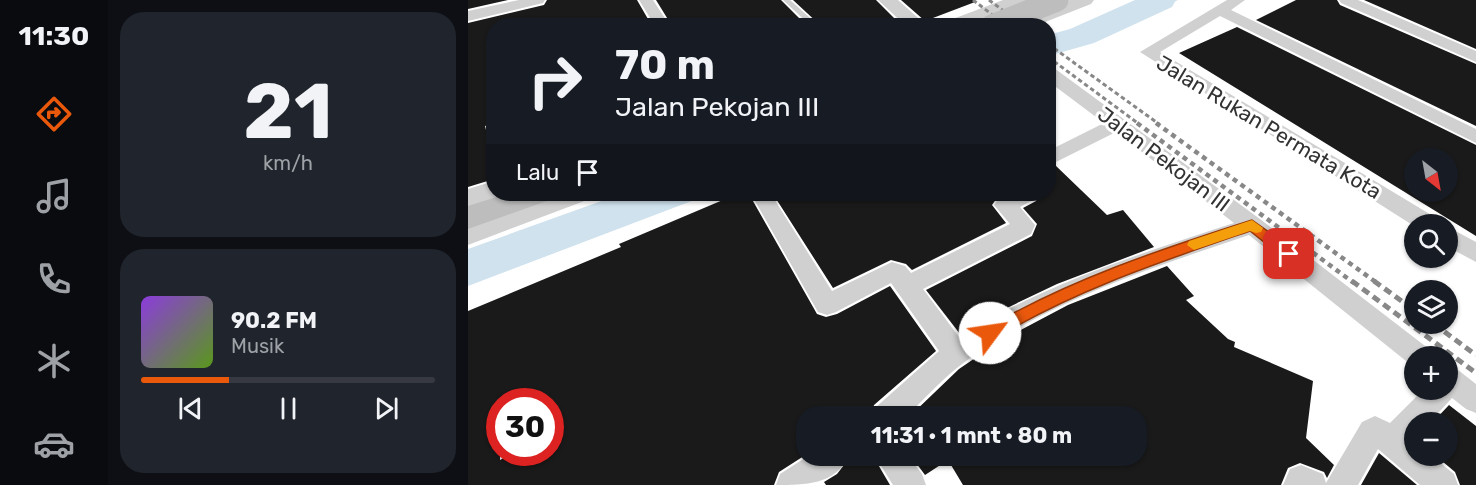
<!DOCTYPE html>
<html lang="id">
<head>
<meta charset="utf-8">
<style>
	:root { --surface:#171b24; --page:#20242c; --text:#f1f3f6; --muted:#9ea1a6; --line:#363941; --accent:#ea580c }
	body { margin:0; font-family:Rubik,sans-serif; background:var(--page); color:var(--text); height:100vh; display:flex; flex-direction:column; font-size:22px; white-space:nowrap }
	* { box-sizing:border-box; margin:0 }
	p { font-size:20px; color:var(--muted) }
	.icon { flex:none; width:33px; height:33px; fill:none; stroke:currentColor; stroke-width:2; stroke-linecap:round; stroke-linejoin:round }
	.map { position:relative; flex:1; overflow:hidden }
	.panel { display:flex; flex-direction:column; gap:12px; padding:12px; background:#0d0f14; width:360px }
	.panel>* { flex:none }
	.banner { position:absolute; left:18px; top:18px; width:570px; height:183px; border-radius:24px; box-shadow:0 2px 4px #0004; background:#171b24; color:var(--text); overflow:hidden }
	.needle { width:39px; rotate:149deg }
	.buttons { position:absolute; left:936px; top:148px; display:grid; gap:12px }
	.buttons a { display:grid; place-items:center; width:54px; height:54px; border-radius:50%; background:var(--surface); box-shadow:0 2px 4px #0004; font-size:30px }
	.speed { position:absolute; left:18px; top:388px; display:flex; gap:12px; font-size:30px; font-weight:700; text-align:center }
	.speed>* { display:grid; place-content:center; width:78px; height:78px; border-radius:50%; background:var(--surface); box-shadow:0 2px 4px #0004; line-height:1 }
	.speed .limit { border:9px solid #d22; background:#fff; color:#111 }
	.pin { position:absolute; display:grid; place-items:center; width:51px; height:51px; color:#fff; margin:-26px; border-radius:12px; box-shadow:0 3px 9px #0006 }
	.me { position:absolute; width:66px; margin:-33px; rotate:59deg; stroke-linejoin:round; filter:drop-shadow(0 0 4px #0008) }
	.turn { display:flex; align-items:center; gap:21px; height:126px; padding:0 30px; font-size:27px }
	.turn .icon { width:78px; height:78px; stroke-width:2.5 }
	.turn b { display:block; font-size:42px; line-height:51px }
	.then { display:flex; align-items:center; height:57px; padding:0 30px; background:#0003; gap:12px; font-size:22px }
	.panel .widget { flex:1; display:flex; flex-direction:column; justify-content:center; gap:9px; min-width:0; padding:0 21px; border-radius:24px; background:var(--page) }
	.panel .dial { align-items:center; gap:0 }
	.dial b { font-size:78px; line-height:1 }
	.song { display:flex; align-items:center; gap:18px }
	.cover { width:72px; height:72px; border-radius:9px; background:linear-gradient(135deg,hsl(270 70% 55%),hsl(90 70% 35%)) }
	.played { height:6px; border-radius:3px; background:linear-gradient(90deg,var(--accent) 30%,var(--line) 30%) }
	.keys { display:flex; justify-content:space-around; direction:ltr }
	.trip { position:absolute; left:328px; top:406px; width:351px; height:60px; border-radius:24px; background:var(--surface); box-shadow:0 2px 4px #0004; font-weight:700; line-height:60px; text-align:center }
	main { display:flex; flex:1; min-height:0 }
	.tab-bar { display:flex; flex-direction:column; width:108px; justify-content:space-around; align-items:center; background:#090b0e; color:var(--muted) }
	.tab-bar .icon { width:42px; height:42px }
	.tab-bar .selected { color:var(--accent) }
	.tab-bar b { font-size:27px; color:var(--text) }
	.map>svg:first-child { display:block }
</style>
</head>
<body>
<main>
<nav class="tab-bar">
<b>11:30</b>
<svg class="icon selected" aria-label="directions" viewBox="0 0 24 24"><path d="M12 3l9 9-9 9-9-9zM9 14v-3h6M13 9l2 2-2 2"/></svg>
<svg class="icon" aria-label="music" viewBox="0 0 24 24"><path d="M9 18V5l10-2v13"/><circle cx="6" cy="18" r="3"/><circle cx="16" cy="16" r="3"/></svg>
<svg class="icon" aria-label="phone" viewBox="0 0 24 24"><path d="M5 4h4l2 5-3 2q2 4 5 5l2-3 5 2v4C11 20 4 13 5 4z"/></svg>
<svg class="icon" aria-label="climate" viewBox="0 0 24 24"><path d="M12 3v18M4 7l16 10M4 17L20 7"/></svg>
<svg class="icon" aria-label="car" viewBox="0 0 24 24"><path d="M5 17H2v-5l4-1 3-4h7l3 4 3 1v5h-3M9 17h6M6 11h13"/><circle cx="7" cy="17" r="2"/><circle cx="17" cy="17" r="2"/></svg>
</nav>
<section class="panel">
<div class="widget dial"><b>21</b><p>km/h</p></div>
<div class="widget">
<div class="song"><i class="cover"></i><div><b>90.2 FM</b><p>Musik</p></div></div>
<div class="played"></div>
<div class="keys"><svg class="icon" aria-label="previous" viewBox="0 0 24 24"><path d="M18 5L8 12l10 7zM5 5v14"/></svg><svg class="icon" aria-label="pause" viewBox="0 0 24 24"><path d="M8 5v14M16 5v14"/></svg><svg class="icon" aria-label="next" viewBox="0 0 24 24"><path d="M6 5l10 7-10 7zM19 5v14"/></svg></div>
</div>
</section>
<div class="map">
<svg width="1008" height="485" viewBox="0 0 1008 485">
	<rect width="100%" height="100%" fill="#fff"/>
	<path fill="#cfe2ee" d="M671 0H710L634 36 615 26Z
		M153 194H242L0 286V249Z"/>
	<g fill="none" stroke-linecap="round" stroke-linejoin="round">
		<path fill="#cfe2ee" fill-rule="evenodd" d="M667 0H708L704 7 626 43 580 56V35L602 29Z"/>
	</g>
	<path fill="#1a1a1a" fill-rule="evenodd" d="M0 0H40L0 9Z
		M79 0H169L184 26H26V123L17 126 26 162V179L0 187V23L76 5Z
		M188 0H313L339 26H204Z
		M325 0H408L434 26H353Z
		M433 0H507V2L457 21Z
		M828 0H869L872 5 1008 64V126L788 20Z
		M896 0H1008V49Z
		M769 27 1008 145V236L711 53ZM946 159H980V192H946Z
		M587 165 639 215 655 210 686 247 589 284 522 316 492 334 458 290 564 236 569 224 555 208 568 201 572 194H580V168Z
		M269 194H281L349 314 358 317 369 314 422 286 468 351 406 405 402 417H339V454L311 472 306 485H0V311L153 247 151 244ZM32 402H82V453H45L32 460Z
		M305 194H537L529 198 524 205 538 223 444 270 438 264 423 260 365 288Z
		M699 266 726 296 718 300 760 339 767 342 766 347 845 381 838 438 866 465 859 478 856 472 832 463 820 468 813 485H495L480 460 457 475 443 456H669V417H441L491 369 532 341 600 305Z
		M981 405 1008 426V485H992L987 472 968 456H980V423H964Z
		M911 453 949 485H893Z
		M383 456H405L422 485H358L356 482 369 474Z"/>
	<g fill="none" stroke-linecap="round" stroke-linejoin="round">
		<path fill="#d0d0d0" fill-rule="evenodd" d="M315 0H322L351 26H343Z"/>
		<path fill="#d0d0d0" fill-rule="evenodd" d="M51 0H77L75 3 0 21V11Z
			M171 0H185L202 26H187Z
			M759 0H777L763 10 1008 129V143L752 16 692 52 970 219 973 225 946 226 672 52Z
			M871 0H890L1008 51V62L873 3Z
			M580 67 586 68 792 219 961 349 965 357H946V367L943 365 781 235C683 268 583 300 498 361 476 377 457 398 438 417H404L408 407 471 351 423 283 368 312 359 315 350 312 283 194H303L364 291 424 262 437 266 443 273 542 224 526 205C535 190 555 194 570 194L567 199 552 207 567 225 563 234 455 289 491 337C576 284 671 254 766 223L648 132 580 166V151L636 123 580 81Z
			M980 227 1008 242V262L980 247Z
			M980 366 990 370 1008 384V413L998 409 984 398 961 423H946V456H964L986 474 990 485H952L910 449 890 485H815L822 469 833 465 855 474 858 483 894 422 907 416 922 423 955 390H980Z
			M340 456H381C367 485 337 485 308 485L312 474Z
			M407 456H440L454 474 458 485H425Z"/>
		<path fill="#d0d0d0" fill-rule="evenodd" d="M410 0H430L459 26H438Z
			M535 0H560L557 4 502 26H475L477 22Z
			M601 0H626L623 4 567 26H553L551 22 554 18Z
			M26 181V194H36L35 196 0 208V189Z
			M85 194H123L119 200 0 245V224Z"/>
		<path fill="#bdbdbd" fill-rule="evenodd" d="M38 194H84L79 201 0 229V206Z"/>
		<path stroke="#888" stroke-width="3" stroke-dasharray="4.5 3" stroke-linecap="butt" d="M505 0 539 26
			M521 0 556 26
			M580 44 691 124
			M580 57 671 124"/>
		<path stroke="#888" stroke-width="4.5" stroke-dasharray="5 4.5" stroke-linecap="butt" d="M669 123 886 283
			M688 123 909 283"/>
		<path stroke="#888" stroke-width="5" stroke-dasharray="8 5" stroke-linecap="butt" d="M884 281 1008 373
			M906 281 946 310
			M966 324 1008 355"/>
		<path stroke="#bdbdbd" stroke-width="23" d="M524 26 589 0"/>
	</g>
	<path fill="#ea580c" stroke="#983908" stroke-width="1.5" d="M784 220 826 250 828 254 826 258H816L782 231C695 261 607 290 528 338L522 340 517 338 514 333 517 329C600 280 693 249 784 220Z"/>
	<path fill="#f59e0b" d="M784 220 795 228 793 232 788 233 782 231 726 250 719 245 721 241Z"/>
	<g text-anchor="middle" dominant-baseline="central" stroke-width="6" stroke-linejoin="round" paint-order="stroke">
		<g font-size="21" fill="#333" stroke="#fff">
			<text transform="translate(801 127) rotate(31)">Jalan Rukan Permata Kota</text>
			<text transform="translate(696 159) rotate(37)">Jalan Pekojan III</text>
		</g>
	</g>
</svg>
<div class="buttons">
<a><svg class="needle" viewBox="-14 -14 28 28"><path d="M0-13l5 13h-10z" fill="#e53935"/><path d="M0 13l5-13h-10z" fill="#9ea1a6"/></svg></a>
<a><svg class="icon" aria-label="search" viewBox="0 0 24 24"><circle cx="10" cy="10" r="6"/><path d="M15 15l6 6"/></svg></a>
<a><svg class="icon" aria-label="layers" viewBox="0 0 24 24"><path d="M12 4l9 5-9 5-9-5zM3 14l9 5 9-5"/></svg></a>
<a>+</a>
<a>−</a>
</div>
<div class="speed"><div class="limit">30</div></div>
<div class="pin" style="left:821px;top:254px;background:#d93025"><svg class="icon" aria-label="arrive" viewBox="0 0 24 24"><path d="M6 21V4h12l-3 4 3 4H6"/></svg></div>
<svg class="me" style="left:522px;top:333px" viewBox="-20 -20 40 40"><circle r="19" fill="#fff"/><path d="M0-13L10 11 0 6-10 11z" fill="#ea580c"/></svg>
<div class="trip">11:31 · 1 mnt · 80 m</div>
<div class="banner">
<div class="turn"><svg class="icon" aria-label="right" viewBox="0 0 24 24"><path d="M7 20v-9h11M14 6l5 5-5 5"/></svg><div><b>70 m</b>Jalan Pekojan III</div></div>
<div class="then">Lalu<svg class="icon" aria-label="arrive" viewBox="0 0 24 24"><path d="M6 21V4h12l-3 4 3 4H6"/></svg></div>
</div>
</div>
</main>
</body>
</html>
